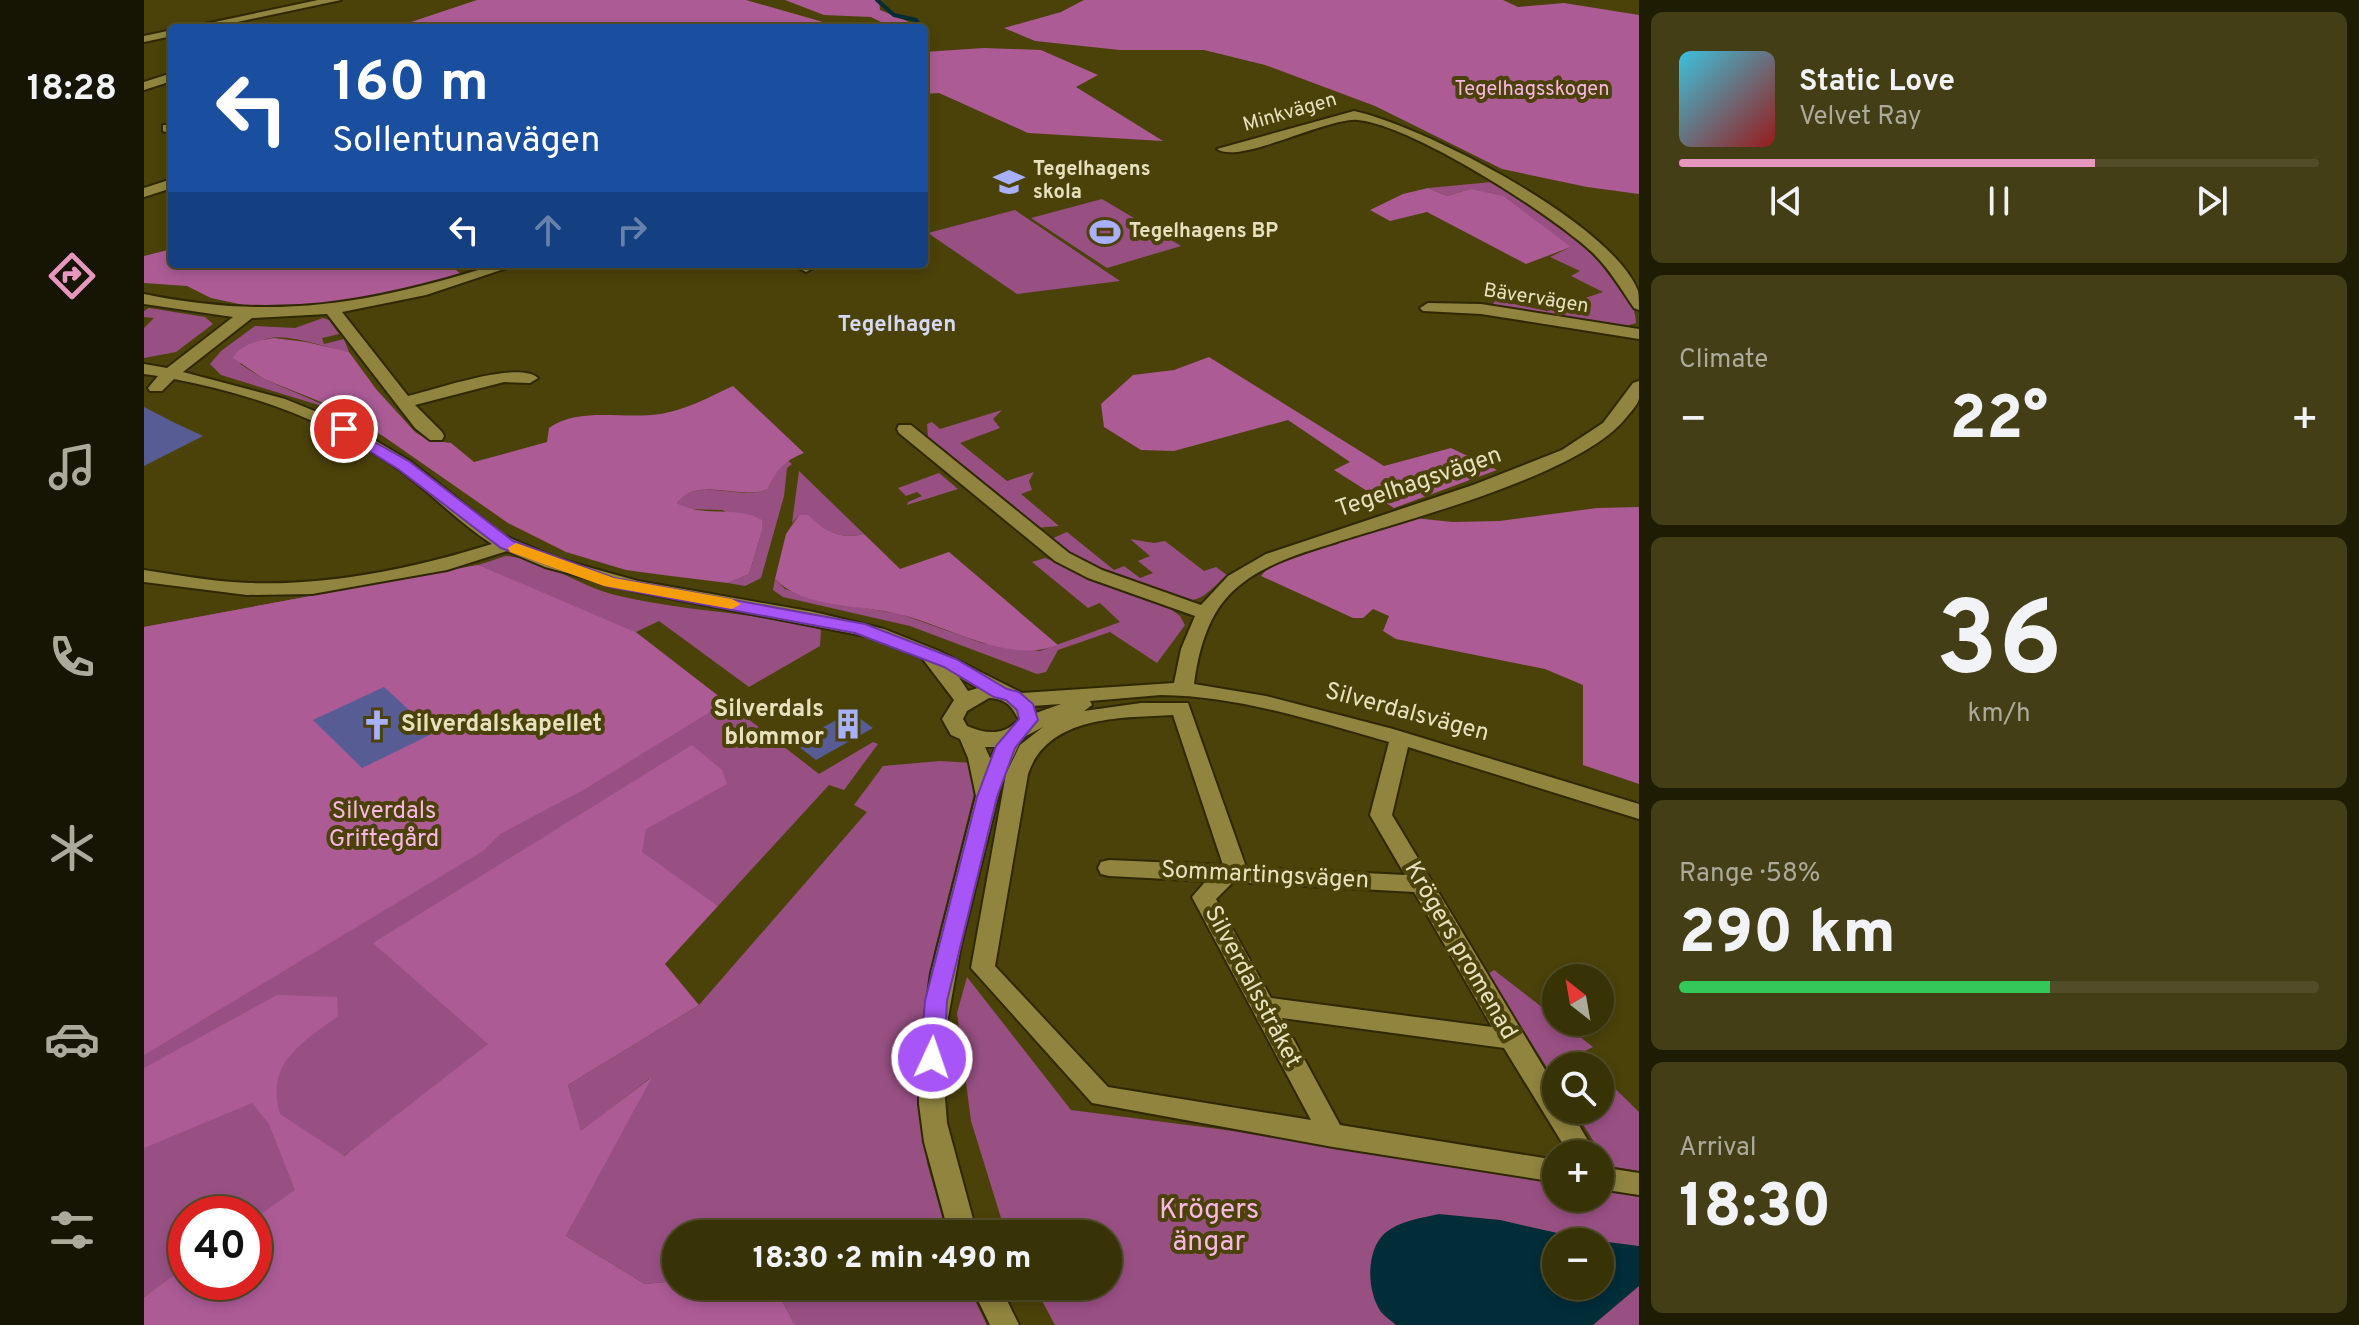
<!DOCTYPE html>
<html lang="en">
<head>
<meta charset="utf-8">
<style>
	:root { --surface:#383207; --page:#433e15; --text:#f1f3f6; --muted:#abaa9b; --line:#524d28; --accent:#e797bd }
	body { margin:0; font-family:Overpass,sans-serif; background:var(--page); color:var(--text); height:100vh; display:flex; flex-direction:column; font-size:30px; white-space:nowrap }
	* { box-sizing:border-box; margin:0 }
	p { font-size:26px; color:var(--muted) }
	.icon { flex:none; width:44px; height:44px; fill:none; stroke:currentColor; stroke-width:2; stroke-linecap:round; stroke-linejoin:round }
	.map { position:relative; flex:1; overflow:hidden }
	.drawer { display:flex; flex-direction:column; gap:12px; padding:12px; background:#1f1c04; width:720px }
	.drawer>* { flex:none }
	.banner { position:absolute; left:24px; top:24px; width:760px; height:244px; border-radius:8px; box-shadow:0 4px 12px #0003,0 0 0 2px var(--line); background:#1a4fa0; color:#fff; overflow:hidden }
	.needle { width:52px; rotate:329deg }
	.buttons { position:absolute; left:1398px; top:964px; display:grid; gap:16px }
	.buttons a { display:grid; place-items:center; width:72px; height:72px; border-radius:50%; background:var(--surface); box-shadow:0 4px 12px #0003,0 0 0 2px var(--line); font-size:40px }
	.speed { position:absolute; left:24px; top:1196px; display:flex; gap:16px; font-size:40px; font-weight:700; text-align:center }
	.speed>* { display:grid; place-content:center; width:104px; height:104px; border-radius:50%; background:var(--surface); box-shadow:0 4px 12px #0003,0 0 0 2px var(--line); line-height:1 }
	.speed .limit { border:12px solid #d22; background:#fff; color:#111 }
	.pin { position:absolute; display:grid; place-items:center; width:68px; height:68px; color:#fff; margin:-34px; border:4px solid #fff; border-radius:50%; box-shadow:0 2px 8px #0007 }
	.me { position:absolute; width:88px; margin:-44px; rotate:3deg; stroke-linejoin:round; filter:drop-shadow(0 0 6px #0008) }
	.turn { display:flex; align-items:center; gap:28px; height:168px; padding:0 32px; font-size:36px }
	.turn .icon { width:104px; height:104px; stroke-width:2.5 }
	.turn b { display:block; font-size:56px; line-height:68px }
	.lanes { display:flex; align-items:center; height:76px; padding:0 32px; background:#0003; justify-content:center; gap:40px; direction:ltr }
	.lanes .off { opacity:.35 }
	.big { font-size:60px; font-weight:800; line-height:1.1 }
	.drawer .tile { flex:1; display:flex; flex-direction:column; justify-content:center; gap:12px; min-width:0; padding:0 28px; border-radius:12px; background:var(--page) }
	.drawer .dial { align-items:center; gap:0 }
	.dial b { font-size:104px; line-height:1 }
	.song { display:flex; align-items:center; gap:24px }
	.cover { width:96px; height:96px; border-radius:12px; background:linear-gradient(135deg,hsl(190 70% 55%),hsl(0 70% 35%)) }
	.played { height:8px; border-radius:4px; background:linear-gradient(90deg,var(--accent) 65%,var(--line) 65%) }
	.keys { display:flex; justify-content:space-around; direction:ltr }
	.heat { display:flex; justify-content:space-between; align-items:center; font-size:44px; direction:ltr }
	.charge { height:12px; border-radius:6px; background:linear-gradient(90deg,#34c759 58%,var(--line) 0) }
	.trip { position:absolute; left:518px; top:1220px; width:460px; height:80px; border-radius:40px; background:var(--surface); box-shadow:0 4px 12px #0003,0 0 0 2px var(--line); font-weight:800; line-height:80px; text-align:center }
	main { display:flex; flex:1; min-height:0 }
	.tab-bar { display:flex; flex-direction:column; width:144px; justify-content:space-around; align-items:center; background:#161403; color:var(--muted) }
	.tab-bar .icon { width:56px; height:56px }
	.tab-bar .active { color:var(--accent) }
	.tab-bar b { font-size:36px; color:var(--text) }
	.map>svg:first-child { display:block }
</style>
</head>
<body>
<main>
<nav class="tab-bar">
<b>18:28</b>
<svg class="icon active" aria-label="directions" viewBox="0 0 24 24"><path d="M12 3l9 9-9 9-9-9zM9 14v-3h6M13 9l2 2-2 2"/></svg>
<svg class="icon" aria-label="music" viewBox="0 0 24 24"><path d="M9 18V5l10-2v13"/><circle cx="6" cy="18" r="3"/><circle cx="16" cy="16" r="3"/></svg>
<svg class="icon" aria-label="phone" viewBox="0 0 24 24"><path d="M5 4h4l2 5-3 2q2 4 5 5l2-3 5 2v4C11 20 4 13 5 4z"/></svg>
<svg class="icon" aria-label="climate" viewBox="0 0 24 24"><path d="M12 3v18M4 7l16 10M4 17L20 7"/></svg>
<svg class="icon" aria-label="car" viewBox="0 0 24 24"><path d="M5 17H2v-5l4-1 3-4h7l3 4 3 1v5h-3M9 17h6M6 11h13"/><circle cx="7" cy="17" r="2"/><circle cx="17" cy="17" r="2"/></svg>
<svg class="icon" aria-label="filters" viewBox="0 0 24 24"><path d="M4 7h16M4 17h16"/><circle cx="9" cy="7" r="2"/><circle cx="15" cy="17" r="2"/></svg>
</nav>
<div class="map">
<svg width="1495" height="1325" viewBox="0 0 1495 1325">
	<rect width="100%" height="100%" fill="#4b4209"/>
	<path fill="#985083" fill-rule="evenodd" d="M1348 182C1384 194 1494 283 1492 323L1479 327 1347 306 1352 300 1403 311 1459 292 1427 276 1436 271 1406 257 1427 247 1326 189 1303 196 1284 188Z
		M958 199 1037 246 963 268 887 218Z
		M871 210 976 281 873 294 784 233Z
		M5 308 61 317 69 324 32 352 0 358V328L10 318 0 317V311Z
		M179 318 185 320 195 334 178 338 180 344 200 339 205 352C184 349 136 329 118 341 110 347 103 357 96 364L120 379 194 411 77 375 66 364 77 351 111 326 151 328Z
		M858 410 849 419 856 428 816 443 863 481 890 472 885 481 888 490 877 494 915 526 891 528 784 438 783 424 788 422 796 429Z
		M643 460 648 464 643 468 640 496 617 578 601 586 584 583 605 574 618 531 578 510 543 509 533 503C553 475 596 502 624 489L631 472Z
		M655 471 720 534C695 540 682 531 663 515H655L648 523Z
		M795 473 814 489 763 505 764 502 778 496 773 492 762 496 754 488Z
		M923 532 970 570 980 566 996 578 1009 573 994 561 1006 556 986 539 1010 543 1021 541 1060 571 1072 567 1083 575C1073 583 1062 598 1048 600 1026 602 920 557 907 539Z
		M362 556C401 559 433 585 471 595 536 611 605 612 671 627L677 630 676 646 605 687 515 621 492 632 675 774 729 742 734 744 700 790 685 785 574 906 553 892 258 1114 110 1220V1214H42V1268L0 1297V627L334 565Z
		M901 558 1024 607 1036 616 1041 625 1013 663 966 632 914 650 902 672 893 674 766 626 639 597 629 590 631 579 641 589 674 600 756 614 838 643 896 651 976 622 956 603 944 608 888 562Z
		M796 761 829 763 831 790 790 952 774 1081 783 1163 803 1234H532V1281L501 1284 422 1236 506 1078 437 1132 424 1085 555 1005 723 812 710 805 739 766Z
		M1350 970 1412 1018V1022H1417L1449 1047 1435 1054 1447 1066H1412V1082L1344 974Z
		M823 977 927 1110 1136 1137 1316 1168 1412 1180V1198H1456V1186L1495 1191V1325H911L890 1286H964V1234H862L827 1121 813 1013ZM1412 1242H1456V1286H1412Z
		M1456 1074 1495 1112V1171L1465 1166 1430 1110H1456Z
		M630 1286H824L843 1325H651Z"/>
	<path fill="#ac5b95" d="M333 0H602L679 22 667 28H249Z
		M641 0H735L736 10 765 22 762 25 745 26 727 17 680 15Z
		M940 0H1359L1374 7 1420 3 1495 15V194L1443 187 1358 169 1231 106 1121 65 1060 50H976L891 41 860 28 917 12Z
		M840 48 897 50 954 75 932 87 1019 141 884 133 795 93 780 94V52Z
		M1284 188 1303 196 1326 189 1359 196 1427 247 1382 264 1283 212 1246 221 1226 210 1259 194Z
		M28 249V264H305L318 275 237 297 168 307H109L67 298 43 286 0 283V256Z
		M130 338 162 342 205 352 232 389 271 432 284 440 307 443 330 462 403 442 405 428C433 408 474 418 507 415 537 413 563 398 589 386L660 453C640 461 632 470 624 489 597 501 553 475 533 503 557 518 592 505 618 520V531L605 574 584 583 519 575 482 570 422 552 364 523 239 436 177 402 120 379 89 358C96 344 116 340 130 338Z
		M1065 357 1240 466 1307 448 1353 470 1250 508 1190 470 1206 462 1144 420 1030 451 997 450 960 427 957 404 989 375 1030 370Z
		M1495 507V784L1439 765V685L1401 669 1252 639 1239 631 1245 616 1229 609 1219 618H1209L1117 576 1123 569 1162 551 1260 517 1309 522 1355 521 1453 508Z
		M655 515H664C682 531 695 540 720 534L756 569 805 552 914 645C897 651 884 652 866 649 827 643 792 623 754 614 716 604 660 609 631 579L642 534Z
		M334 565 491 632 582 702 441 789 356 834 339 851 0 1055V627Z
		M548 745 578 770 583 784 502 829 498 852 574 906 521 964 555 1005 424 1085 437 1131 508 1077 422 1236 501 1284 532 1281V1286H630L651 1325H0V1297L42 1267V1282H110V1219L151 1190 125 1124 108 1103 0 1148V1068L133 995 193 997 194 1016C158 1043 121 1062 136 1114L200 1156 344 1044 229 943Z"/>
	<path fill="#002d38" fill-rule="evenodd" d="M1295 1214 1356 1220 1440 1239 1495 1246V1286L1449 1325H1252C1248 1321 1241 1317 1237 1312 1223 1292 1221 1251 1241 1233 1255 1221 1278 1218 1295 1214ZM1412 1242H1456V1286H1412Z"/>
	<g fill="none" stroke-linecap="round" stroke-linejoin="round">
		<path stroke="#002d38" stroke-width="4" d="M733 0 750 15 772 20 778 28"/>
	</g>
	<path fill="#575c95" d="M0 407 29 422 59 436 0 466Z
		M240 687 276 720 282 717 296 730 218 768 169 720Z
		M707 712 729 728 672 760 650 743Z"/>
	<g fill="none" stroke-linecap="round" stroke-linejoin="round">
		<g stroke="#2f2802" stroke-width="4">
			<path id="minor" d="M174 0H197L65 28H42Z
				M28 30V36L0 42V36Z
				M28 73V81L0 90V82Z
				M1210 111C1279 126 1468 223 1494 291 1495 296 1495 304 1495 310L1490 308C1477 289 1466 270 1450 254 1409 215 1268 125 1214 120 1184 117 1095 165 1073 149Z
				M19 125H28V134L19 131Z
				M28 179V188L0 197V188Z
				M353 264H375L282 295 198 312 264 396C291 390 373 360 394 378L386 383 360 382 271 405 298 432 300 436 298 440H286L271 428 183 314 108 318 39 372 141 399 205 425 266 461 359 535 415 559 494 581 670 612 740 629 795 651 878 693 1030 683 1037 649 1051 616 944 578 911 561 755 433 753 429 755 425H767L925 553 958 570 1057 605 1084 576 1122 554 1329 485 1418 450 1459 423 1489 383 1495 381C1495 386 1495 394 1495 399 1493 406 1485 414 1481 419 1435 475 1265 519 1193 542 1155 554 1114 565 1085 595 1063 618 1054 653 1050 684L1122 696 1249 729 1495 804V819L1264 747 1248 815 1412 1088V1110H1426L1452 1154H1425L1360 1048 1138 1018 1196 1125 1412 1160V1182L1189 1147 948 1103 827 968 862 774 876 745 899 727 878 738 858 781 817 945 802 1029 800 1085 803 1123 833 1234H805L780 1142 775 1104V1057L787 973 832 796 824 758 816 739 807 735 798 719 810 700 778 658 726 637 494 592 401 567 363 551 303 570 168 594 103 595 0 582V570C34 575 70 582 105 583 186 586 271 568 348 544 315 523 288 494 257 471 191 423 109 394 30 379L18 391H6L4 388 14 376 0 374V364L23 368 89 317 0 304V294C130 321 228 304 353 264ZM814 676 816 678 834 688 824 691ZM1017 695C1095 696 1171 721 1245 742L1226 815 1261 875 1102 867 1044 703H997L940 711 948 705 946 701ZM845 698C862 699 867 705 875 720 859 736 842 734 823 726L819 719 823 711ZM917 704 892 713 888 706ZM1029 715 1079 865 965 860 957 862 954 868 957 874 965 876 1062 881 1048 897 1167 1120 964 1087 851 966 884 774C904 715 977 718 1029 715ZM841 747H852L846 759V758ZM1089 882 1270 892 1348 1027 1127 998 1072 899Z
				M648 264H666L669 268 662 272Z
				M1284 303 1337 304 1495 329V339L1337 314 1279 311 1276 308Z
				M1456 1167 1495 1173V1195L1456 1189Z
				M827 1286H856L875 1325H846Z"/>
		</g>
		<use href="#minor" fill="#90843f" fill-rule="evenodd"/>
	</g>
	<path fill="#a855f7" stroke="#6d37a1" stroke-width="2" d="M200 425 266 462 369 541 470 578 721 624 812 659 863 689 875 692 889 704 894 720 871 748 853 797 803 1001 800 1058 797 1064 788 1067 780 1064 777 1058 781 1001 833 797 852 746 875 719 873 710 862 700 850 697 800 667 711 633 466 587 357 548 254 469 195 432 192 429Z"/>
	<path fill="#f59e0b" d="M372 543 470 578 588 599 597 604 588 609 460 586 366 552 364 548Z"/>
	<defs>
		<g id="school-bare" transform="scale(2.4)"><path d="M0-5L7-2L0 1L-7-2ZM-4 1L0 2.5L4 1V4Q0 6-4 4Z" fill="#a8b0fc" stroke="#4b4209" stroke-width="2.5" paint-order="stroke"/></g>
		<g id="stadium-bare" transform="scale(2.4)"><path d="M0-5a6.5 5 0 1 0 0 10a6.5 5 0 1 0 0-10ZM-3.5-1.8h7v3.6h-7Z" fill="#a8b0fc" stroke="#4b4209" stroke-width="2.5" paint-order="stroke"/></g>
		<g id="building-bare" transform="scale(2.4)"><path d="M-4-6H4V6H1V3H-1V6H-4ZM-2.5-4.3h1.7v1.8h-1.7ZM.8-4.3h1.7v1.8H.8ZM-2.5-1h1.7V.8h-1.7ZM.8-1h1.7V.8H.8Z" fill="#a8b0fc" stroke="#4b4209" stroke-width="2.5" paint-order="stroke"/></g>
		<g id="church-bare" transform="scale(2.4)"><path d="M-1.2-6h2.4v3.5h3.3v2.4h-3.3V6h-2.4V-.1h-3.3v-2.4h3.3Z" fill="#a8b0fc" stroke="#4b4209" stroke-width="2.5" paint-order="stroke"/></g>
	</defs>
	<g fill-rule="evenodd">
		<use href="#school-bare" x="865" y="182"/>
		<use href="#stadium-bare" x="961" y="232"/>
		<use href="#building-bare" x="704" y="724"/>
		<use href="#church-bare" x="233" y="725"/>
	</g>
	<g text-anchor="middle" dominant-baseline="central" stroke-width="8" stroke-linejoin="round" paint-order="stroke">
		<g font-size="20" fill="#f9b7e4" stroke="#4b4209">
			<text x="1388" y="90">Tegelhagsskogen</text>
		</g>
		<g font-size="20" fill="#e7e1bf" stroke="#4b4209">
			<text transform="translate(1146 113) rotate(-16)">Minkvägen</text>
			<text transform="translate(1392 299) rotate(9)">Bävervägen</text>
		</g>
		<g font-size="20" font-weight="bold" fill="#e7e1bf" stroke="#4b4209" text-anchor="start">
			<text x="889" y="170">Tegelhagens<tspan x="889" dy="23">skola</tspan></text>
			<text x="985" y="232">Tegelhagens BP</text>
		</g>
		<g font-size="22" font-weight="bold" fill="#d5d9f6" stroke="#4b4209">
			<text x="753" y="325">Tegelhagen</text>
		</g>
		<g font-size="24" fill="#e7e1bf" stroke="#4b4209">
			<text transform="translate(1275 483) rotate(-19)">Tegelhagsvägen</text>
			<text transform="translate(1263 713) rotate(15)">Silverdalsvägen</text>
			<text transform="translate(1121 876) rotate(3)">Sommartingsvägen</text>
			<text transform="translate(1316 951) rotate(60)">Krögers promenad</text>
			<text transform="translate(1108 987) rotate(62)">Silverdalsstråket</text>
		</g>
		<g font-size="24" font-weight="bold" fill="#e7e1bf" stroke="#4b4209" text-anchor="end">
			<text x="680" y="710">Silverdals<tspan x="680" dy="28">blommor</tspan></text>
			<text x="257" y="725" text-anchor="start">Silverdalskapellet</text>
		</g>
		<g font-size="24" fill="#f9b7e4" stroke="#4b4209">
			<text x="240" y="812">Silverdals<tspan x="240" dy="28">Griftegård</tspan></text>
		</g>
		<g font-size="28" fill="#f9b7e4" stroke="#4b4209">
			<text x="1065" y="1211">Krögers<tspan x="1065" dy="32">ängar</tspan></text>
		</g>
	</g>
</svg>
<div class="buttons">
<a><svg class="needle" viewBox="-14 -14 28 28"><path d="M0-13l5 13h-10z" fill="#e53935"/><path d="M0 13l5-13h-10z" fill="#abaa9b"/></svg></a>
<a><svg class="icon" aria-label="search" viewBox="0 0 24 24"><circle cx="10" cy="10" r="6"/><path d="M15 15l6 6"/></svg></a>
<a>+</a>
<a>−</a>
</div>
<div class="speed"><div class="limit">40</div></div>
<div class="pin" style="left:200px;top:429px;background:#d93025"><svg class="icon" aria-label="arrive" viewBox="0 0 24 24"><path d="M6 21V4h12l-3 4 3 4H6"/></svg></div>
<svg class="me" style="left:788px;top:1058px" viewBox="-20 -20 40 40"><circle r="17" fill="#a855f7" stroke="#fff" stroke-width="3"/><path d="M0-11L8 9 0 5-8 9z" fill="#fff"/></svg>
<div class="trip">18:30 · 2 min · 490 m</div>
<div class="banner">
<div class="turn"><svg class="icon" aria-label="left" viewBox="0 0 24 24"><path d="M17 20v-9H6M10 6l-5 5 5 5"/></svg><div><b>160 m</b>Sollentunavägen</div></div>
<div class="lanes"><svg class="icon" aria-label="left" viewBox="0 0 24 24"><path d="M17 20v-9H6M10 6l-5 5 5 5"/></svg><svg class="icon off" aria-label="ahead" viewBox="0 0 24 24"><path d="M12 20V5M6 11l6-6 6 6"/></svg><svg class="icon off" aria-label="right" viewBox="0 0 24 24"><path d="M7 20v-9h11M14 6l5 5-5 5"/></svg></div>
</div>
</div>
<section class="drawer">
<div class="tile">
<div class="song"><i class="cover"></i><div><b>Static Love</b><p>Velvet Ray</p></div></div>
<div class="played"></div>
<div class="keys"><svg class="icon" aria-label="previous" viewBox="0 0 24 24"><path d="M18 5L8 12l10 7zM5 5v14"/></svg><svg class="icon" aria-label="pause" viewBox="0 0 24 24"><path d="M8 5v14M16 5v14"/></svg><svg class="icon" aria-label="next" viewBox="0 0 24 24"><path d="M6 5l10 7-10 7zM19 5v14"/></svg></div>
</div>
<div class="tile"><p>Climate</p>
<div class="heat"><a>−</a><b class="big">22°</b><a>+</a></div>
</div>
<div class="tile dial"><b>36</b><p>km/h</p></div>
<div class="tile"><p>Range · 58%</p><b class="big">290 km</b><div class="charge"></div></div>
<div class="tile"><p>Arrival</p><b class="big">18:30</b></div>
</section>
</main>
</body>
</html>
